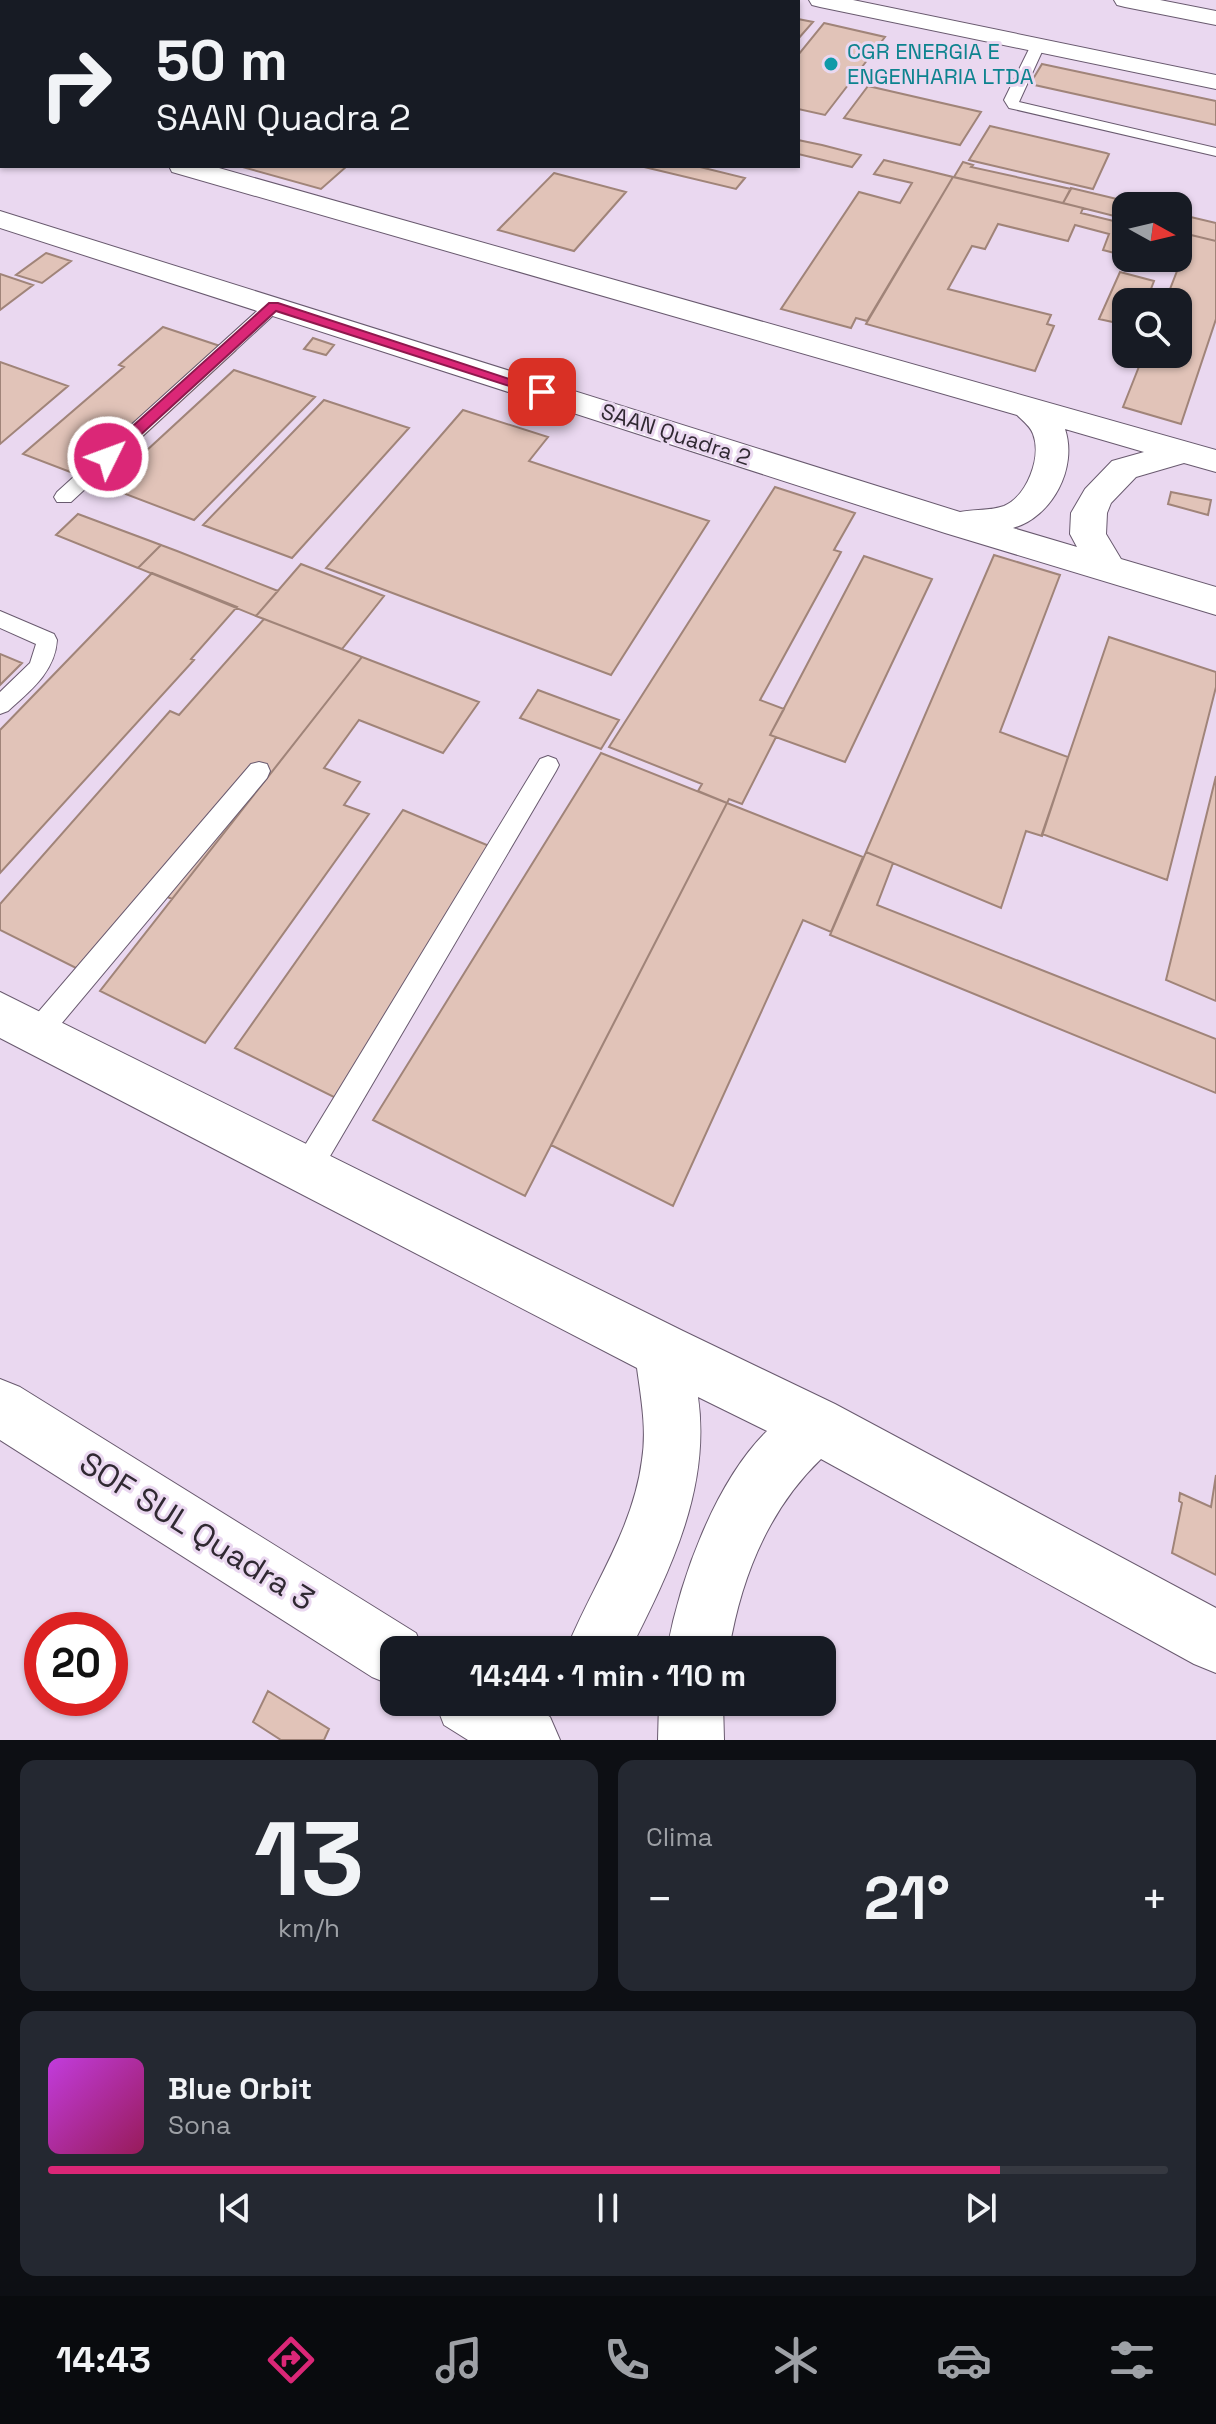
<!DOCTYPE html>
<html lang="pt">
<head>
<meta charset="utf-8">
<style>
	:root { --surface:#171b24; --page:#242831; --text:#f1f3f6; --muted:#9ea1a6; --line:#363941; --accent:#db2777 }
	body { margin:0; font-family:"Space Grotesk",sans-serif; background:var(--page); color:var(--text); height:100vh; display:flex; flex-direction:column; font-size:30px; white-space:nowrap }
	* { box-sizing:border-box; margin:0 }
	p { font-size:26px; color:var(--muted) }
	.icon { flex:none; width:44px; height:44px; fill:none; stroke:currentColor; stroke-width:2; stroke-linecap:round; stroke-linejoin:round }
	.map { position:relative; height:1740px; overflow:hidden }
	.panel { display:flex; flex-direction:column; gap:20px; padding:20px; background:#0d0f14; flex:1 }
	.panel>* { flex:none }
	.banner { position:absolute; left:0px; top:0px; width:800px; height:168px; box-shadow:0 2px 6px #0004; background:#171b24; color:var(--text); overflow:hidden }
	.needle { width:52px; rotate:98deg }
	.buttons { position:absolute; left:1112px; top:192px; display:grid; gap:16px }
	.buttons a { display:grid; place-items:center; width:80px; height:80px; border-radius:16px; background:var(--surface); box-shadow:0 2px 6px #0004; font-size:40px }
	.speed { position:absolute; left:24px; top:1612px; display:flex; gap:16px; font-size:40px; font-weight:700; text-align:center }
	.speed>* { display:grid; place-content:center; width:104px; height:104px; border-radius:50%; background:var(--surface); box-shadow:0 2px 6px #0004; line-height:1 }
	.speed .limit { border:12px solid #d22; background:#fff; color:#111 }
	.pin { position:absolute; display:grid; place-items:center; width:68px; height:68px; color:#fff; margin:-34px; border-radius:16px; box-shadow:0 4px 12px #0006 }
	.me { position:absolute; width:88px; margin:-44px; rotate:48deg; stroke-linejoin:round; filter:drop-shadow(0 0 6px #0008) }
	.turn { display:flex; align-items:center; gap:28px; height:168px; padding:0 24px; font-size:36px }
	.turn .icon { width:104px; height:104px; stroke-width:2.5 }
	.turn b { display:block; font-size:56px; line-height:68px }
	.big { font-size:60px; font-weight:700; line-height:1.1 }
	.panel .card { flex:1; display:flex; flex-direction:column; justify-content:center; gap:12px; min-width:0; padding:0 28px; border-radius:16px; background:var(--page) }
	.panel .dial { align-items:center; gap:0 }
	.dial b { font-size:104px; line-height:1 }
	.song { display:flex; align-items:center; gap:24px }
	.cover { width:96px; height:96px; border-radius:12px; background:linear-gradient(135deg,hsl(290 70% 55%),hsl(330 70% 35%)) }
	.played { height:8px; border-radius:4px; background:linear-gradient(90deg,var(--accent) 85%,var(--line) 85%) }
	.keys { display:flex; justify-content:space-around; direction:ltr }
	.heat { display:flex; justify-content:space-between; align-items:center; font-size:44px; direction:ltr }
	.panel .tiles { flex:1; display:grid; gap:20px; grid-template-columns:1fr 1fr }
	.card:last-child { grid-column:span 2 }
	.trip { position:absolute; left:380px; top:1636px; width:456px; height:80px; border-radius:16px; background:var(--surface); box-shadow:0 2px 6px #0004; font-weight:700; line-height:80px; text-align:center }
	.menu { display:flex; height:128px; justify-content:space-around; align-items:center; background:#090b0e; color:var(--muted) }
	.menu .icon { width:56px; height:56px }
	.menu .current { color:var(--accent) }
	.menu b { font-size:36px; color:var(--text) }
	.map>svg:first-child { display:block }
</style>
</head>
<body>
<div class="map">
<svg width="1216" height="1740" viewBox="0 0 1216 1740">
	<rect width="100%" height="100%" fill="#ead8f0"/>
	<path fill="#e1c3b8" stroke="#a08479" stroke-width="2" d="M0 0H64L72 2H2V48Z
		M282 0H359L279 2Z
		M457 0H530L455 2Z
		M590 0H684L693 2H588Z
		M798 19 813 22 798 39Z
		M824 23 885 37 825 115 798 109V55Z
		M1042 64 1216 101V125L1030 84Z
		M868 86 981 112 960 145 844 118Z
		M990 126 1106 153 1109 154 1093 189 969 160Z
		M798 140 822 145 861 155 852 167 798 154Z
		M884 160 953 177 867 321 856 318 851 328 781 309 859 192 900 203 912 183 874 174Z
		M963 162 973 165 971 167 1071 189 1063 203 954 177Z
		M239 166H347L321 189Z
		M640 166H696L745 178 736 189Z
		M554 173 626 192 574 251 498 230Z
		M953 177 1083 208 1081 213 1126 224V256L1103 250 1109 234 1075 225 1068 241 998 224 985 249 972 246 948 289 1051 315 1047 324 1054 326 1035 371 866 324Z
		M1071 188 1146 206H1126V219L1063 203Z
		M1178 214 1216 223V241L1178 232Z
		M1191 235 1216 241V319L1181 424 1123 407 1142 359 1153 362 1156 354H1178V302H1165Z
		M46 253 71 261 42 283 16 275Z
		M1120 272 1154 281 1146 302H1126V325L1099 319Z
		M0 274 33 285 0 310Z
		M163 327 235 351 94 481 23 454 124 367 119 365Z
		M313 338 334 345 326 355 304 349Z
		M0 362 68 386 0 444Z
		M234 370 315 397 194 520 107 487Z
		M324 400 409 428 292 558 203 525Z
		M463 410 548 437 529 461 709 521 611 675 326 568Z
		M775 487 855 513 834 550 841 552 760 700 784 709 770 735 776 737 742 804 729 799 727 803 698 791 702 784 609 747Z
		M1171 492 1211 500 1208 515 1168 504Z
		M78 514 161 545 138 568 56 535Z
		M161 545 177 551 278 591 256 616 138 568Z
		M994 555 1060 575 1000 732 1068 757 1042 836 1026 831 1001 908 866 852Z
		M864 556 932 579 845 762 770 735Z
		M301 564 384 596 342 649 256 616Z
		M152 573 237 607 191 659 194 660 0 873V730Z
		M264 619 362 657 172 899 149 889 82 971 0 930V904L170 711 179 715Z
		M1109 637 1216 672V687L1167 880 1042 834Z
		M0 654 22 663 0 685Z
		M362 657 479 702 443 753 359 720 324 768 360 782 344 805 369 814 205 1043 100 991Z
		M538 690 619 720 601 749 520 718Z
		M601 753 727 803 525 1196 373 1120Z
		M1216 776V1001L1166 980Z
		M727 803 863 857 831 932 803 920 673 1206 551 1145Z
		M403 810 506 853 348 1104 235 1048Z
		M866 852 893 863 877 905 1216 1039V1093L830 935Z
		M1216 1475V1575L1172 1553 1182 1503 1179 1501 1180 1493 1211 1507Z
		M268 1691 329 1729 324 1740H281L253 1722Z"/>
	<g fill="none" stroke-linecap="round" stroke-linejoin="round">
		<g stroke="#695a6f" stroke-width="2">
			<path id="service" d="M1038 41 1045 45 1019 102 1216 148V156L1009 108 1004 100 1031 45Z
				M273 301 281 306 279 310 71 502H57L54 497 57 492 267 302Z
				M0 611 54 634 57 640C55 672 30 691 8 711L0 714V692L30 663 36 644 0 628Z
				M548 756 556 759 559 765 556 771 316 1180 306 1184 296 1180 292 1170 296 1160 540 759Z
				M259 762 267 764 270 771 267 778 46 1042 37 1045 28 1042 24 1033 28 1024 251 764Z"/>
		</g>
		<g stroke="#695a6f" stroke-width="2">
			<path id="minor" d="M809 0H853L1216 75V89L820 7 812 5Z
				M1114 0H1160L1216 11V25L1125 7 1117 5Z
				M0 106 2 107V123L0 122Z
				M169 166H212L1216 450V472L1184 463 1136 477 1111 503 1107 513 1106 534 1121 559 1216 587V615L945 533 0 228V211L960 512C974 509 990 511 1004 506 1027 496 1042 457 1033 434 1031 427 1023 421 1017 415L172 172ZM1065 429 1144 452 1112 461 1085 489 1071 513 1070 534 1077 547 1013 528C1052 517 1078 468 1065 429Z
				M0 992 683 1331 835 1404 1216 1608V1673L1194 1664 821 1459C768 1510 741 1578 729 1650H667C680 1579 715 1482 767 1431L698 1397C711 1488 670 1571 630 1650H566C592 1586 633 1530 642 1460 647 1429 641 1398 637 1368L0 1038Z
				M0 1379 20 1387 416 1633 423 1650H394V1686L372 1677 0 1440Z
				M435 1702H526L550 1717 560 1740H468L444 1725Z
				M659 1702H723L724 1740H658Z"/>
		</g>
		<use href="#service" fill="#fff" fill-rule="evenodd"/>
		<use href="#minor" fill="#fff" fill-rule="evenodd"/>
	</g>
	<path fill="#db2777" stroke="#8e194d" stroke-width="2" d="M269 303H278L549 392 547 395H537L276 311 113 460H103V453Z"/>
	<circle fill="#0f9aa8" stroke="#ead8f0" stroke-width="3" cx="831" cy="64" r="8"/>
	<g text-anchor="middle" dominant-baseline="central" stroke-width="6" stroke-linejoin="round" paint-order="stroke">
		<g font-size="22" fill="#0d838f" stroke="#ead8f0" text-anchor="start">
			<text x="847" y="51">CGR ENERGIA E<tspan x="847" dy="25">ENGENHARIA LTDA</tspan></text>
		</g>
		<g font-size="22" fill="#302932" stroke="#ead8f0">
			<text transform="translate(676 434) rotate(18)">SAAN Quadra 2</text>
		</g>
		<g font-size="32" fill="#302932" stroke="#ead8f0">
			<text transform="translate(197 1531) rotate(32)">SOF SUL Quadra 3</text>
		</g>
	</g>
</svg>
<div class="buttons">
<a><svg class="needle" viewBox="-14 -14 28 28"><path d="M0-13l5 13h-10z" fill="#e53935"/><path d="M0 13l5-13h-10z" fill="#9ea1a6"/></svg></a>
<a><svg class="icon" aria-label="search" viewBox="0 0 24 24"><circle cx="10" cy="10" r="6"/><path d="M15 15l6 6"/></svg></a>
</div>
<div class="speed"><div class="limit">20</div></div>
<div class="pin" style="left:542px;top:392px;background:#d93025"><svg class="icon" aria-label="arrive" viewBox="0 0 24 24"><path d="M6 21V4h12l-3 4 3 4H6"/></svg></div>
<svg class="me" style="left:108px;top:457px" viewBox="-20 -20 40 40"><circle r="17" fill="#db2777" stroke="#fff" stroke-width="3"/><path d="M0-11L8 9 0 5-8 9z" fill="#fff"/></svg>
<div class="trip">14:44 · 1 min · 110 m</div>
<div class="banner">
<div class="turn"><svg class="icon" aria-label="right" viewBox="0 0 24 24"><path d="M7 20v-9h11M14 6l5 5-5 5"/></svg><div><b>50 m</b>SAAN Quadra 2</div></div>
</div>
</div>
<section class="panel">
<div class="tiles">
<div class="card dial"><b>13</b><p>km/h</p></div>
<div class="card"><p>Clima</p>
<div class="heat"><a>−</a><b class="big">21°</b><a>+</a></div>
</div>
<div class="card">
<div class="song"><i class="cover"></i><div><b>Blue Orbit</b><p>Sona</p></div></div>
<div class="played"></div>
<div class="keys"><svg class="icon" aria-label="previous" viewBox="0 0 24 24"><path d="M18 5L8 12l10 7zM5 5v14"/></svg><svg class="icon" aria-label="pause" viewBox="0 0 24 24"><path d="M8 5v14M16 5v14"/></svg><svg class="icon" aria-label="next" viewBox="0 0 24 24"><path d="M6 5l10 7-10 7zM19 5v14"/></svg></div>
</div>
</div>
</section>
<nav class="menu">
<b>14:43</b>
<svg class="icon current" aria-label="directions" viewBox="0 0 24 24"><path d="M12 3l9 9-9 9-9-9zM9 14v-3h6M13 9l2 2-2 2"/></svg>
<svg class="icon" aria-label="music" viewBox="0 0 24 24"><path d="M9 18V5l10-2v13"/><circle cx="6" cy="18" r="3"/><circle cx="16" cy="16" r="3"/></svg>
<svg class="icon" aria-label="phone" viewBox="0 0 24 24"><path d="M5 4h4l2 5-3 2q2 4 5 5l2-3 5 2v4C11 20 4 13 5 4z"/></svg>
<svg class="icon" aria-label="climate" viewBox="0 0 24 24"><path d="M12 3v18M4 7l16 10M4 17L20 7"/></svg>
<svg class="icon" aria-label="car" viewBox="0 0 24 24"><path d="M5 17H2v-5l4-1 3-4h7l3 4 3 1v5h-3M9 17h6M6 11h13"/><circle cx="7" cy="17" r="2"/><circle cx="17" cy="17" r="2"/></svg>
<svg class="icon" aria-label="filters" viewBox="0 0 24 24"><path d="M4 7h16M4 17h16"/><circle cx="9" cy="7" r="2"/><circle cx="15" cy="17" r="2"/></svg>
</nav>
</body>
</html>
